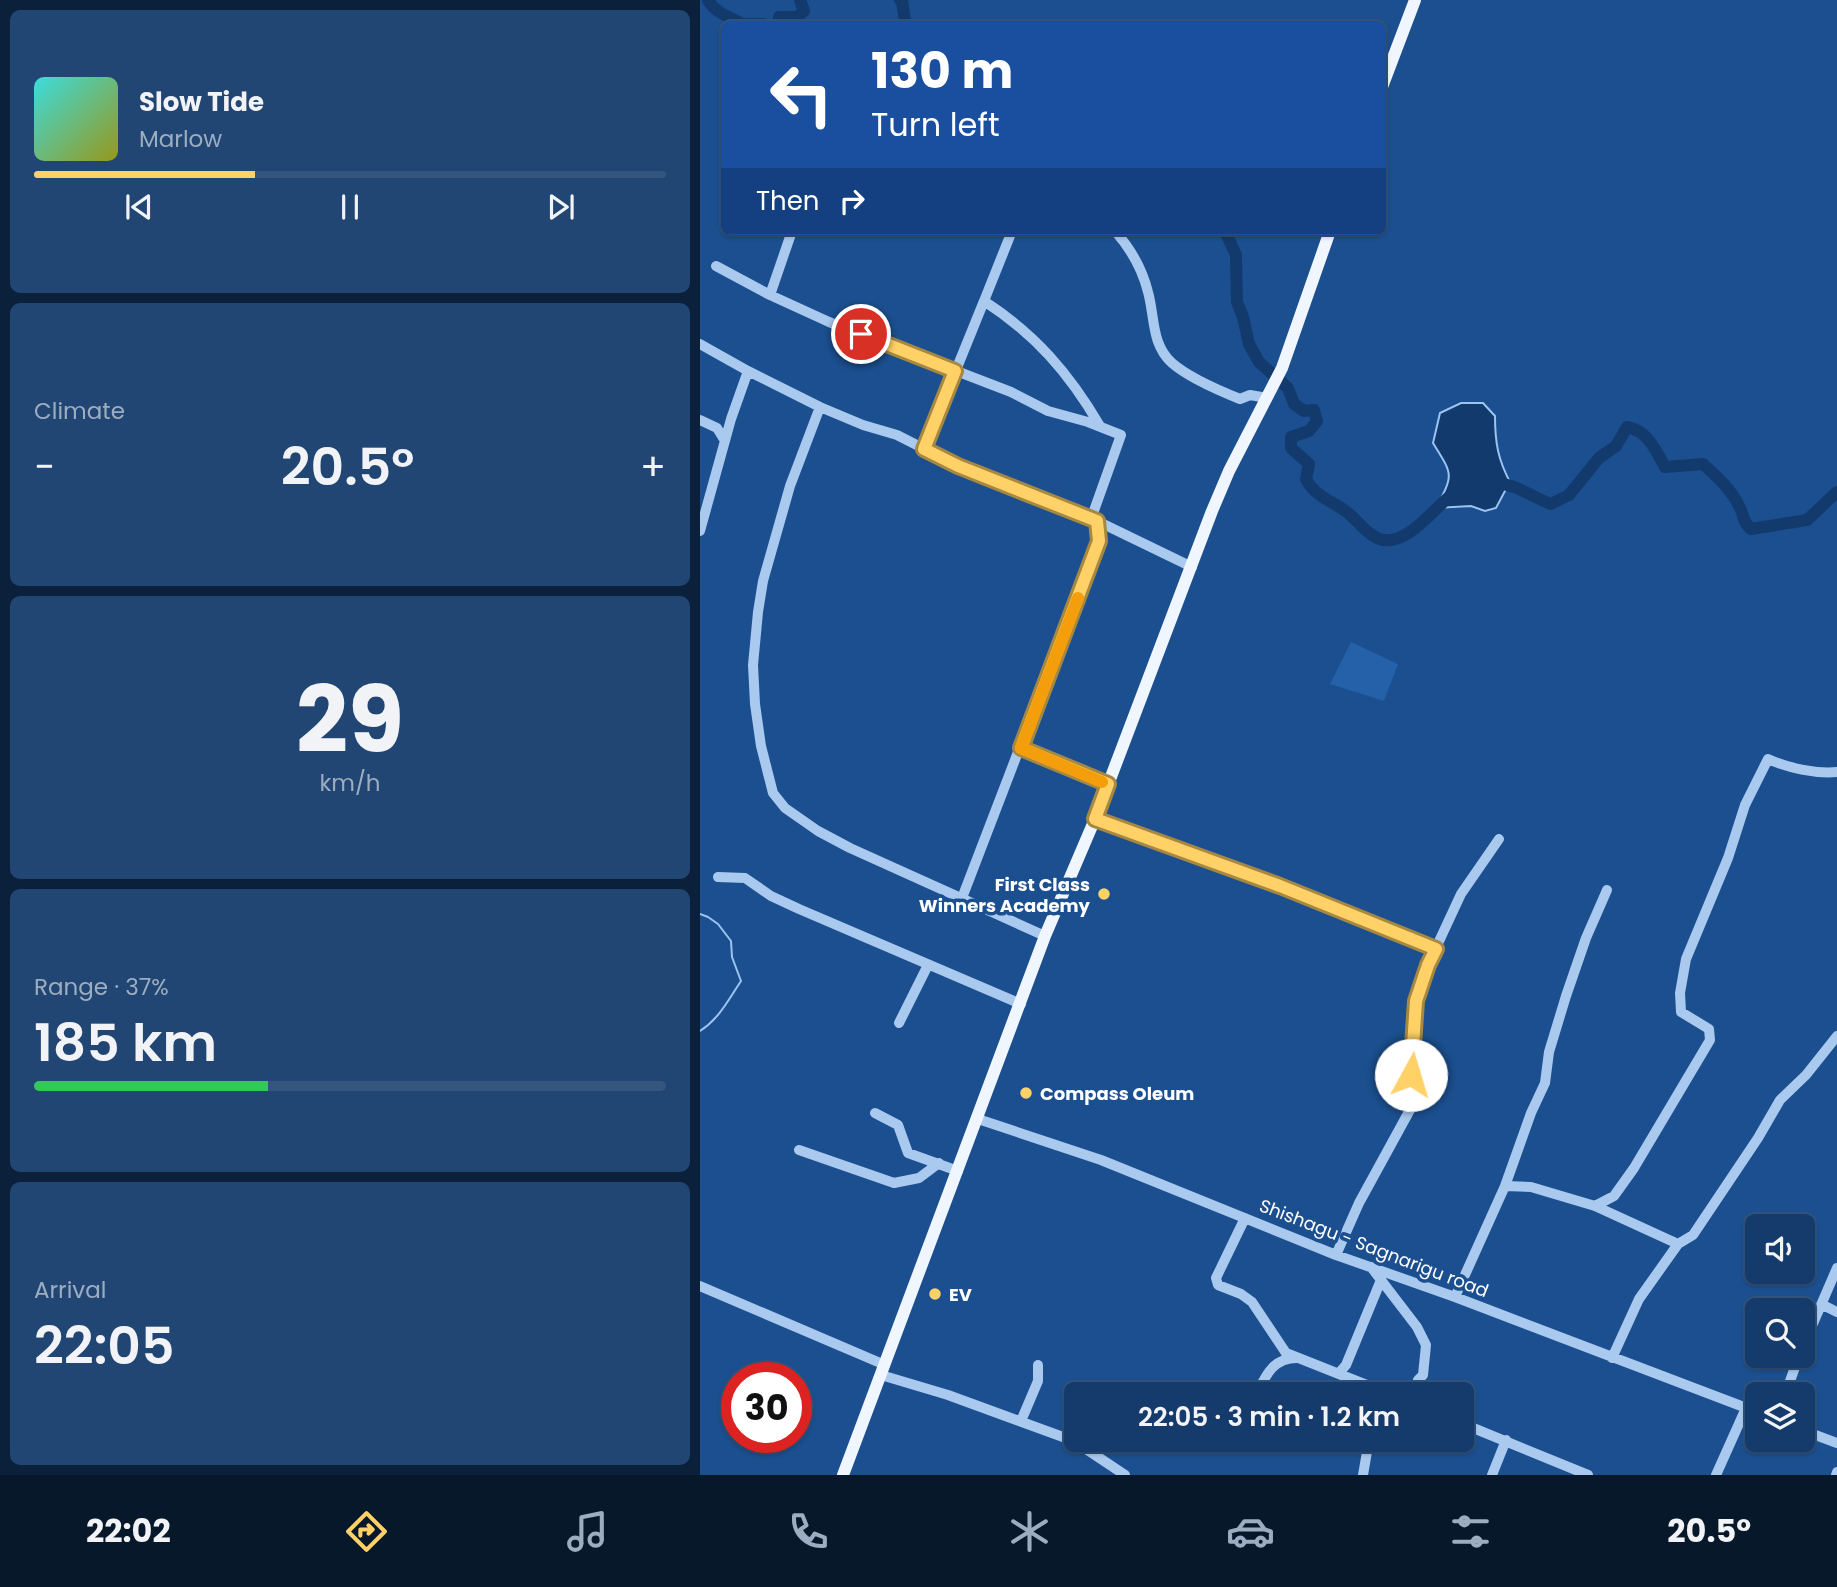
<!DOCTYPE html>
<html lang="en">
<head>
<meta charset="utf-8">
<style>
	:root { --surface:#143b6b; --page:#214673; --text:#f1f3f6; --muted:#9dadc1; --line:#33557e; --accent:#ffd166 }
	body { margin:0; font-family:Poppins,sans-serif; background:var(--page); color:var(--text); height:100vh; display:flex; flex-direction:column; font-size:26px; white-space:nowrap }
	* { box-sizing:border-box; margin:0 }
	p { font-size:23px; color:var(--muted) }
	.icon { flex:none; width:38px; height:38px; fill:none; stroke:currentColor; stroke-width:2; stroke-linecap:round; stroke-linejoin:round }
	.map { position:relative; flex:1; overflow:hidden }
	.details { display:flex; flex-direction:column; gap:10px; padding:10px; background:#0b203b; width:700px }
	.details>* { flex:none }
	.hud { position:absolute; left:21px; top:21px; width:665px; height:214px; border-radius:10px; box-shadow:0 2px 5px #0004,0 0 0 2px var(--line); background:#1a4fa0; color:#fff; overflow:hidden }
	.controls { position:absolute; left:1045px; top:1214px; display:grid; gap:14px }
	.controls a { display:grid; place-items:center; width:70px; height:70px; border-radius:10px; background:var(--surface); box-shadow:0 2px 5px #0004,0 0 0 2px var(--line); font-size:35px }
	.speed { position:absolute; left:21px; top:1362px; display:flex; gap:14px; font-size:35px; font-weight:700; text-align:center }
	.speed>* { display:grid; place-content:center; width:91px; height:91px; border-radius:50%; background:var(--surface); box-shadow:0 2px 5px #0004,0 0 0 2px var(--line); line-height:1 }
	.speed .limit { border:10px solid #d22; background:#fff; color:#111 }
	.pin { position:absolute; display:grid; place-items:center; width:60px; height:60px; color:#fff; margin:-30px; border:4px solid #fff; border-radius:50%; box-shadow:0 2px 7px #0007 }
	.me { position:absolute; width:77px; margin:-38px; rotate:6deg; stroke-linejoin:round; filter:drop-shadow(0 0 5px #0008) }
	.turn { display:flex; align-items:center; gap:24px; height:147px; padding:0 35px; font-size:32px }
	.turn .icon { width:91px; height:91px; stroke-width:2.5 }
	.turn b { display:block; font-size:49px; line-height:60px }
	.then { display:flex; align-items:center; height:66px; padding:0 35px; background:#0003; gap:14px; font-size:26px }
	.big { font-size:52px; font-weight:600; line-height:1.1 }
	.details .card { flex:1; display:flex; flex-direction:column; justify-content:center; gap:10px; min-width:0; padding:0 24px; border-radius:10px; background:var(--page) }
	.details .dial { align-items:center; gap:0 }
	.dial b { font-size:91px; line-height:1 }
	.song { display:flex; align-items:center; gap:21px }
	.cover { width:84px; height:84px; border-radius:10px; background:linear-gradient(135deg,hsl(180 70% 55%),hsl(60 70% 35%)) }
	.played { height:7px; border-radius:4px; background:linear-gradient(90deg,var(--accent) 35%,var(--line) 35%) }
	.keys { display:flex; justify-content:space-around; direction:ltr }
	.heat { display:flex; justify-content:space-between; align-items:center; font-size:38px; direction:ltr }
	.charge { height:10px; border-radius:5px; background:linear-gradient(90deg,#34c759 37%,var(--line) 0) }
	.trip { position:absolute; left:364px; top:1382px; width:410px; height:70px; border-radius:10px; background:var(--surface); box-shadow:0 2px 5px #0004,0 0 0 2px var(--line); font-weight:600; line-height:70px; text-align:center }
	.tabs { display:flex; height:112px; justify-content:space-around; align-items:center; background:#08182b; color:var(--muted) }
	.tabs .icon { width:49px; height:49px }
	.tabs .current { color:var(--accent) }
	.tabs b { font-size:32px; color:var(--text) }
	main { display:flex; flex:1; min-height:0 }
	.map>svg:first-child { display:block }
</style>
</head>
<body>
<main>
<section class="details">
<div class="card">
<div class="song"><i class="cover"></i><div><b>Slow Tide</b><p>Marlow</p></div></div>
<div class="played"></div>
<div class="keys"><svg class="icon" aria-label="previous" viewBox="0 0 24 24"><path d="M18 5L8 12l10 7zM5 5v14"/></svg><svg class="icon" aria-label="pause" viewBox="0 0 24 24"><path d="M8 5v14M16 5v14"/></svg><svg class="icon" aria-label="next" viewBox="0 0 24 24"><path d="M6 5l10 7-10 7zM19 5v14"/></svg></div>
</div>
<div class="card"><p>Climate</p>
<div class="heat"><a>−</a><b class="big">20.5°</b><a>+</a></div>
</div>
<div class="card dial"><b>29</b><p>km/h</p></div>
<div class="card"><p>Range · 37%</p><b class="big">185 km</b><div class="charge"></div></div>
<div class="card"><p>Arrival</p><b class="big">22:05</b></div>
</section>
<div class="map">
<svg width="1137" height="1475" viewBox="0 0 1137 1475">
	<rect width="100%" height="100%" fill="#1b4f8f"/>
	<path fill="#2461a8" d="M651 642 698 664 684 701 630 684Z"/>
	<path fill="#123a6d" stroke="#9cc4f0" stroke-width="2" d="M761 403H783L795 416C795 443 798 460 811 484L806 489 796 508 785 511 771 506 736 508C754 474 753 475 733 443L740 413Z"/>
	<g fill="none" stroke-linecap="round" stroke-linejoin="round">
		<path stroke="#9cc4f0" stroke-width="2" d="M0 914 8 917 18 924 31 941 32 957 41 981C29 999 19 1019 0 1031"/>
		<path stroke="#123a6d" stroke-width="12" d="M8 0C14 12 31 18 43 24
			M200 0 202 1 205 21 209 24
			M45 24H63
			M78 24 79 17H97L104 11 100 0
			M525 231 536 255 537 302 543 317 549 344 559 362 588 388 594 404 604 411 614 410 617 421 609 431 591 437V448L609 464 606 479C615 497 633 501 648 513 658 521 665 532 677 538 703 550 731 512 749 497
			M796 483C816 484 832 497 851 504L869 495 899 458 916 446 927 427C948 431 955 449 965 467L1003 464C1016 476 1030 488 1038 504 1044 513 1042 522 1051 529L1107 520 1137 492"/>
		<path stroke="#a9c9ee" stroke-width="10" d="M92 231 70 295 129 322 311 392 348 411 388 422 421 435 391 519
			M312 231 284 301C335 334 369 373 400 426
			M415 231C431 249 442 268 448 292 455 317 451 344 472 363 488 377 520 391 540 399L550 395 567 398
			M16 266 70 295
			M0 344 48 371 120 407 163 425 197 435 258 466 397 521 492 567
			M120 407 90 486 63 581 58 612 53 665 55 704 61 746 73 793 85 808 118 831 150 848 345 936
			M0 420 17 428 25 441
			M224 449 284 301
			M0 531 31 419 48 371
			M321 748 409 784
			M395 819 643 910 736 949
			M18 877 45 878 71 896 99 909 321 1004
			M262 898 399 541 397 521
			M199 1023 228 965
			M175 1113 198 1125 208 1153 258 1171
			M278 1119 401 1160 636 1255 755 1297 1057 1412
			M99 1150 194 1183 219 1178 239 1163
			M805 1186 831 1187 895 1206 914 1196 934 1168 1010 1040 1009 1029 981 1012 980 993 986 959 1028 858 1045 805 1068 759C1088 768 1115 774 1137 772
			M895 1206 978 1244 993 1235 1058 1138 1080 1100 1106 1075 1137 1036
			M545 1218 516 1278 518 1285 541 1294 552 1302 586 1353 692 1395
			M636 1255 659 1203 711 1108 717 1087 711 1075 716 1001 728 965 761 894 799 839
			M671 1267 717 1327 726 1345 723 1375 718 1380 714 1395
			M0 1286 185 1365
			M755 1297 805 1186 831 1113 845 1083 849 1052 866 996 886 938 907 890
			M1123 1305 1137 1312
			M1102 1349 1137 1268
			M912 1358 939 1299 978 1244
			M639 1373 646 1365 681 1280
			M181 1375 248 1395 374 1441 425 1475
			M556 1395C566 1375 573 1358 597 1358
			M1085 1395 1099 1356
			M321 1421 338 1381V1365
			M761 1423 888 1475
			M1102 1430 1137 1443
			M663 1475 669 1440
			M792 1475 806 1440
			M1016 1475 1046 1408
			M1136 1475 1137 1472"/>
		<path stroke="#f0f6ff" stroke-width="12" d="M682 87 715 0
			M143 1475 345 936 395 819 512 511 529 471 582 368 630 231"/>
	</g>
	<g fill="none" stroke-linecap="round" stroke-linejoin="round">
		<g stroke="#a68842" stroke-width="18">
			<path id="route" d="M161 334 255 371 224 449 258 466 397 521 399 541 321 748 408 784 395 819 580 886 736 949 728 965 716 1001 711 1075"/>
		</g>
		<use href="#route" stroke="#ffd166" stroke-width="12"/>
		<path stroke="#f59e0b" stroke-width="12" d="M378 598 321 748 402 782"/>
	</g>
	<g fill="#ffd166" stroke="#1b4f8f" stroke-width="2.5">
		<circle cx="404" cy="894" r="7"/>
		<circle cx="326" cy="1093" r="7"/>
		<circle cx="235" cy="1294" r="7"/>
	</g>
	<g text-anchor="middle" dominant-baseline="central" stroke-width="7" stroke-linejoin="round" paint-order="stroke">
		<g font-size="18" font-weight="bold" fill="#fff" stroke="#1b4f8f" text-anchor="start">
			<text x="390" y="884" text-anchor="end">First Class<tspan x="390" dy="21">Winners Academy</tspan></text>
			<text x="340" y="1093">Compass Oleum</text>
			<text x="249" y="1294">EV</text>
		</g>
		<g font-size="18" fill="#fff" stroke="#1b4f8f">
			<text transform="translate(674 1248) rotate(21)">Shishagu - Sagnarigu road</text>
		</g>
	</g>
</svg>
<div class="controls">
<a><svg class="icon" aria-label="sound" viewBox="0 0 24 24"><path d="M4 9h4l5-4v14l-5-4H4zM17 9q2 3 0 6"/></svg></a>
<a><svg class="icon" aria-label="search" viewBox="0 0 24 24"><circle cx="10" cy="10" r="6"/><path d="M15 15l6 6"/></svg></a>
<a><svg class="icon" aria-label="layers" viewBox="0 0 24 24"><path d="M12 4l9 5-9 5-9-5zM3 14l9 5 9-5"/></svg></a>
</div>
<div class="speed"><div class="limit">30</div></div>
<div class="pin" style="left:161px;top:334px;background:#d93025"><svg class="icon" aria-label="arrive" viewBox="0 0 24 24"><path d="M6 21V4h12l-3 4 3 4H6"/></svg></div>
<svg class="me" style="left:711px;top:1075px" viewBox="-20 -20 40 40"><circle r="19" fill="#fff"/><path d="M0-13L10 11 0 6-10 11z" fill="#ffd166"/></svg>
<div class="trip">22:05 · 3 min · 1.2 km</div>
<div class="hud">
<div class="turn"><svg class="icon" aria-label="left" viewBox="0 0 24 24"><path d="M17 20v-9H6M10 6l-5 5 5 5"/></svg><div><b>130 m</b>Turn left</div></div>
<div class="then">Then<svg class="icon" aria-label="right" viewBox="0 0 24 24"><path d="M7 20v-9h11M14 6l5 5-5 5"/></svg></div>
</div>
</div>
</main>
<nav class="tabs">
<b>22:02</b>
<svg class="icon current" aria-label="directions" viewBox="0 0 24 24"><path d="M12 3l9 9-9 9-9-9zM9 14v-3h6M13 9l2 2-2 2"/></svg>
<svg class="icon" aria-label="music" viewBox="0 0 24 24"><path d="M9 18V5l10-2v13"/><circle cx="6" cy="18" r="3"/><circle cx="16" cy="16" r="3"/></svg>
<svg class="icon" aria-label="phone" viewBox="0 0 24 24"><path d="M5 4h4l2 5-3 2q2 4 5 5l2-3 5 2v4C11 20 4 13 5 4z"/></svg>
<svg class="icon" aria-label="climate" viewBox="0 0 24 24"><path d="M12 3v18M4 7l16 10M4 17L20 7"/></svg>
<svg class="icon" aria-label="car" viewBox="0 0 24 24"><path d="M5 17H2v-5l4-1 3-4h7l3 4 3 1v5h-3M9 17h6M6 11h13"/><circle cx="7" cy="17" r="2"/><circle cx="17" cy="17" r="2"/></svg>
<svg class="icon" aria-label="filters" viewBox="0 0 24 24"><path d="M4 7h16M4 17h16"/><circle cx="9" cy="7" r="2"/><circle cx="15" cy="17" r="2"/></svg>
<b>20.5°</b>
</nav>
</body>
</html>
